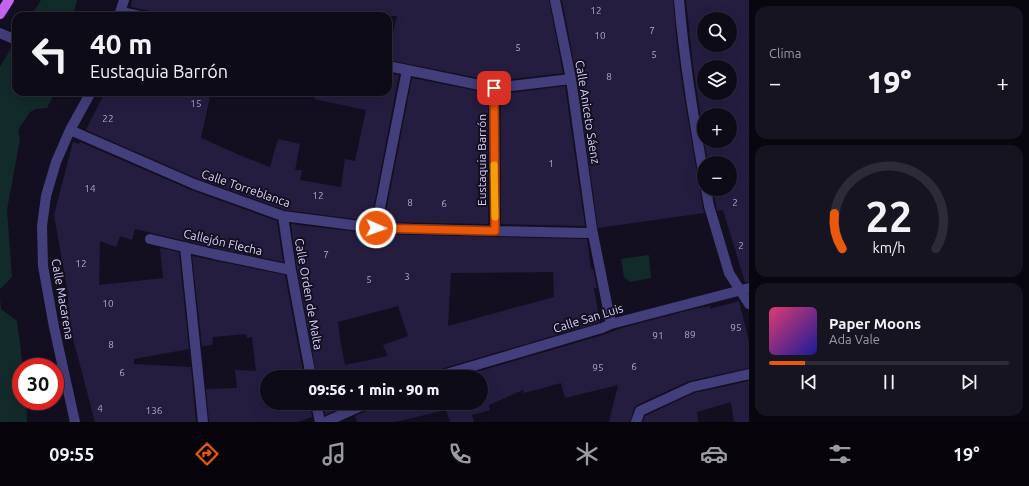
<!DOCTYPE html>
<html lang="es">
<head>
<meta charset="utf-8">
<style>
	:root { --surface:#0e0b19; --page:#171422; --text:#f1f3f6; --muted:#9b9ba2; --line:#2e2b38; --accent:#ea580c }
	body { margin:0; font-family:Ubuntu,sans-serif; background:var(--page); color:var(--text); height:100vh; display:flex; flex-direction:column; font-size:15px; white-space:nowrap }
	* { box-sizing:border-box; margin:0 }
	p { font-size:13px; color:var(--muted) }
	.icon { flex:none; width:22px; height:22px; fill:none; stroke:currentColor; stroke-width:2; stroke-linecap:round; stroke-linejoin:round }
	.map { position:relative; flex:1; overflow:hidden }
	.panel { display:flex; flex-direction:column; gap:6px; padding:6px; background:#08060e; width:280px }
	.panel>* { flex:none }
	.guide { position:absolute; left:12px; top:12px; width:380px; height:84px; border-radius:12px; box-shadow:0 4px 16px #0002,0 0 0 1px var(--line); background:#0e0b19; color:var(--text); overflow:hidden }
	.controls { position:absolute; left:697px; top:12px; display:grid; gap:8px }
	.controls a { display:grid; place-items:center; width:40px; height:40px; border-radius:50%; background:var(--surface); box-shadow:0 4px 16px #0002,0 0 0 1px var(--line); font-size:20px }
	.speed { position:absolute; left:12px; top:358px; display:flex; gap:8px; font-size:20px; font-weight:700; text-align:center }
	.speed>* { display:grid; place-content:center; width:52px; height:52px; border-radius:50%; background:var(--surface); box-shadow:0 4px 16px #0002,0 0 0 1px var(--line); line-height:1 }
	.speed .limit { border:6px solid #d22; background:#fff; color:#111 }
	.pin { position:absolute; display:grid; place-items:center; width:34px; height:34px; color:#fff; margin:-17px; border-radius:8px; box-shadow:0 2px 6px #0006 }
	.me { position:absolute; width:44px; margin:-22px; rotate:92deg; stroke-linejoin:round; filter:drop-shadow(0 0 3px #0008) }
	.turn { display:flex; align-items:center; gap:14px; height:84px; padding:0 12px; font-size:18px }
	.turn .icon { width:52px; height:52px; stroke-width:2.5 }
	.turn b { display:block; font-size:28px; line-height:34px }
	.big { font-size:30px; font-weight:800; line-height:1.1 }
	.panel .card { flex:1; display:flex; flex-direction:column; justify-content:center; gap:6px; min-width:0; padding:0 14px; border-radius:12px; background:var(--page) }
	.panel .dial { align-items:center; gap:0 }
	.dial svg { height:104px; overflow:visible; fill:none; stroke:var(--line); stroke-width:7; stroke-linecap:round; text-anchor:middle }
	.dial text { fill:var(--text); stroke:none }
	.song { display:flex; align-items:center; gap:12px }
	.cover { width:48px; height:48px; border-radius:6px; background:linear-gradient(135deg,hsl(340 70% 55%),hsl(240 70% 35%)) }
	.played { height:4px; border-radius:2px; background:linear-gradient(90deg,var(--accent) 15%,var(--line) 15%) }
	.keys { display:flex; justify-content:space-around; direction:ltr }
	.heat { display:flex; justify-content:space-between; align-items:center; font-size:22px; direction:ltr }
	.trip { position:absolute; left:260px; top:370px; width:228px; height:40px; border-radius:20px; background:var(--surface); box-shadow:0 4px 16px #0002,0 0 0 1px var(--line); font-weight:800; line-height:40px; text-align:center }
	.menu { display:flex; height:64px; justify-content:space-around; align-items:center; background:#06040a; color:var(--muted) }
	.menu .icon { width:28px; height:28px }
	.menu .current { color:var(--accent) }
	.menu b { font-size:18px; color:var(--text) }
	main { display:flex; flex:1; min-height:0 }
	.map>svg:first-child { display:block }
</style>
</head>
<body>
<main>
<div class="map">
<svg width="749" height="422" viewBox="0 0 749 422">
	<rect width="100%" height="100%" fill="#130f21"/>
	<path fill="#132a2a" d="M41 0H77L73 16H31Z
		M16 40V92H55L47 108 36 109 30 112 18 130 20 139 7 210 12 277 0 289V67Z
		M649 255 651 278 630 282 624 277 621 259Z
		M0 297 1 309 17 321 23 367H21V401H26L27 422H0Z"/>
	<path fill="#251d40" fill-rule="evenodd" d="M132 0H549L563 73 494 81 388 60V55L397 16H174L131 7Z
		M562 0H673L677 46 683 90 698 179 699 182 702 184 700 186V190L704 213 598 228 577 78Z
		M686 0H749V282H745L723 210 717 211 713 189H730V163H708L704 141H730V115H704V139L693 66ZM704 19H730V45H704ZM704 67H730V93H704Z
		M388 73 399 75 371 221 285 210 196 178 86 130 105 92H211L201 138 244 157 270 167 278 139 300 144 295 170H302L300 180 341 187 345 159 355 161 366 110 314 99 315 92H388Z
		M412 78 488 93V224L384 222Z
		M565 86 585 226 501 224V94Z
		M73 142 79 144 80 142 191 190 277 221 283 262 215 248 135 229 132 240 120 236 116 247 100 241 99 285 163 278 160 248 179 252 189 349 134 359V364L191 367 196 422H95L71 331 67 288 54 215Z
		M291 224 376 234 587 239 591 269H593L597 288H594L600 322 434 371 431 373 430 377H317L297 269ZM553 272 554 297 448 326 451 273ZM398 306 408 336 383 345 388 356 345 365 341 345 338 322Z
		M192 256 285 275 304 377H267V403H310L312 417 298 422H209L206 389 237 388 235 370 256 371 252 337 247 338 246 334 213 337 212 345 202 346Z
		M739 301 749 342V368L689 381 637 405 634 409 630 422H609L618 385 565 398 561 383 524 393 523 390 489 405 490 410 472 415 474 422H450L446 410 395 422H357L355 416 371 409 373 406 374 403H481V377H459L603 335 625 327 690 310 710 306V309Z
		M749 381V422H734L731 402 697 412 698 422H643L645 416 694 393Z
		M323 403H352L325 415Z"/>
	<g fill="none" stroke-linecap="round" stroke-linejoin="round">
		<path stroke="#433e7c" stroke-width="10" d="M555 0 571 79 592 229 611 324
			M679 0C684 60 694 119 704 178
			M121 12 140 16
			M119 16 124 0
			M0 33 16 40
			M388 66 494 88 571 79
			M494 88 495 231
			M70 130 194 184 283 216 376 228 586 233 592 232
			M706 189 709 206 729 273 749 304
			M283 216 291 270 311 377
			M376 228 407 70
			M150 239 214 254 291 270
			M185 247 203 422
			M436 377 602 328 611 324 749 288
			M316 403 320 422
			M75 422 54 327 43 266 42 226 46 196 56 162 70 130 91 92
			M325 422 368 403
			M636 422 640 411 692 387 749 374"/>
		<path stroke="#c363f2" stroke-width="10" d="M0 14 9 0"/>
	</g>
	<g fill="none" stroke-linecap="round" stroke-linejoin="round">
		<g stroke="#983908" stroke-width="10">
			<path id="route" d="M376 228 495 231 494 88"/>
		</g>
		<use href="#route" stroke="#ea580c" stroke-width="7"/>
		<path stroke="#f59e0b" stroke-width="7" d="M494 165 495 217"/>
	</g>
	<g text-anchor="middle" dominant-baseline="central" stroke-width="4" stroke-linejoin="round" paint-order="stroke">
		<g font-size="10" fill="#aca6cc">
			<text x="596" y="10">12</text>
			<text x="652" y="30">7</text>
			<text x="600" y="35">10</text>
			<text x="518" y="47">5</text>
			<text x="654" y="54">5</text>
			<text x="609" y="76">8</text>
			<text x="196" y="103">15</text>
			<text x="108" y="118">22</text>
			<text x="551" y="163">1</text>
			<text x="90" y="188">14</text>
			<text x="318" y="195">12</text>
			<text x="410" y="202">8</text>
			<text x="735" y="202">2</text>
			<text x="444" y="203">6</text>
			<text x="741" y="245">2</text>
			<text x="326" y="254">7</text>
			<text x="81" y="263">12</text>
			<text x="407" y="276">3</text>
			<text x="369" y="279">5</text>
			<text x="108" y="303">10</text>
			<text x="736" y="327">95</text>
			<text x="690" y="334">89</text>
			<text x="658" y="335">91</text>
			<text x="111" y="344">8</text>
			<text x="634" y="366">6</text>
			<text x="598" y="367">95</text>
			<text x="122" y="372">6</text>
			<text x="100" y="408">4</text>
			<text x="154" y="410">136</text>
		</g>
		<g font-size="12" fill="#d9d3fb" stroke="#130f21">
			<text transform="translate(588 112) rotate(81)">Calle Aniceto Sáenz</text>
			<text transform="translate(481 160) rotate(-90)">Eustaquia Barrón</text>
			<text transform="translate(246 188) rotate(19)">Calle Torreblanca</text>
			<text transform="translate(223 242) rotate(13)">Callejón Flecha</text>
			<text transform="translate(309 294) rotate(80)">Calle Orden de Malta</text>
			<text transform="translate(63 299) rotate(80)">Calle Macarena</text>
			<text transform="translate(588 318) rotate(-17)">Calle San Luis</text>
		</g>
	</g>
</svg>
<div class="controls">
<a><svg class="icon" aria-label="search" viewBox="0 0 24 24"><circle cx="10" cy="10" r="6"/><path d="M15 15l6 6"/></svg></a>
<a><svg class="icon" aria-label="layers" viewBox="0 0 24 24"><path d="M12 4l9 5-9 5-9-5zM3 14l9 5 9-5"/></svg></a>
<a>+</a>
<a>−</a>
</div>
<div class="speed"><div class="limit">30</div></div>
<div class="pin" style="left:494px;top:88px;background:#d93025"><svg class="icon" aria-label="arrive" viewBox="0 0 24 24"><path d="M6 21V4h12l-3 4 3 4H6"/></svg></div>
<svg class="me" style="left:376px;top:228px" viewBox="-20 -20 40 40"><circle r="17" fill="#ea580c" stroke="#fff" stroke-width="3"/><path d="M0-11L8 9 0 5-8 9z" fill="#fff"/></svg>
<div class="trip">09:56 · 1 min · 90 m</div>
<div class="guide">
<div class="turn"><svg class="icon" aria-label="left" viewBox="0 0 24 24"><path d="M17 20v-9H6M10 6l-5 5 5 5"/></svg><div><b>40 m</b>Eustaquia Barrón</div></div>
</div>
</div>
<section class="panel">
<div class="card"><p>Clima</p>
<div class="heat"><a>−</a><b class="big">19°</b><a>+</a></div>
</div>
<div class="card dial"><svg viewBox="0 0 100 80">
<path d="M14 69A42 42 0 1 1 86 69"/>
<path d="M14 69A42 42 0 0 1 8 42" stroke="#ea580c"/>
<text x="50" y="56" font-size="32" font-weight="700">22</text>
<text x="50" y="72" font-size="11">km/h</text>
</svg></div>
<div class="card">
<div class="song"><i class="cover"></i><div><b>Paper Moons</b><p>Ada Vale</p></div></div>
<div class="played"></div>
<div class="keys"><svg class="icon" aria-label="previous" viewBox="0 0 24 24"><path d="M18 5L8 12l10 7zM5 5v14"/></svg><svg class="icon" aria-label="pause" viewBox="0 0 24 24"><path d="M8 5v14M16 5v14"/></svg><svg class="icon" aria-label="next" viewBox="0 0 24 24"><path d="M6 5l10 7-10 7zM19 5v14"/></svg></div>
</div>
</section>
</main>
<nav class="menu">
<b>09:55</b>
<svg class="icon current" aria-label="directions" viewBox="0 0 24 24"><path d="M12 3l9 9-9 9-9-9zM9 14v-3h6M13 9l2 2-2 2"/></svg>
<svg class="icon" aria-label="music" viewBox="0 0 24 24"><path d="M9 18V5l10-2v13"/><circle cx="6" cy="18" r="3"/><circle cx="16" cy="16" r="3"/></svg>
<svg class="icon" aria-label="phone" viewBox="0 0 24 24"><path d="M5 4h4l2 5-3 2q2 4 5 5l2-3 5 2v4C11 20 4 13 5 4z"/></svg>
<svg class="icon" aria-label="climate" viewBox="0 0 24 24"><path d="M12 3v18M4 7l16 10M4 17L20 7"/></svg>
<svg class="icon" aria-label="car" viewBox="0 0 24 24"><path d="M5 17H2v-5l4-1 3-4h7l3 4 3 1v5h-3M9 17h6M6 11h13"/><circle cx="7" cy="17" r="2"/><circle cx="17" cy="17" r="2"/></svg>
<svg class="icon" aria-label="filters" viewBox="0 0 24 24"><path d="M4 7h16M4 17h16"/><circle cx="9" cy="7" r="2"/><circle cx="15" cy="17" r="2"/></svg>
<b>19°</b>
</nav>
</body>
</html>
